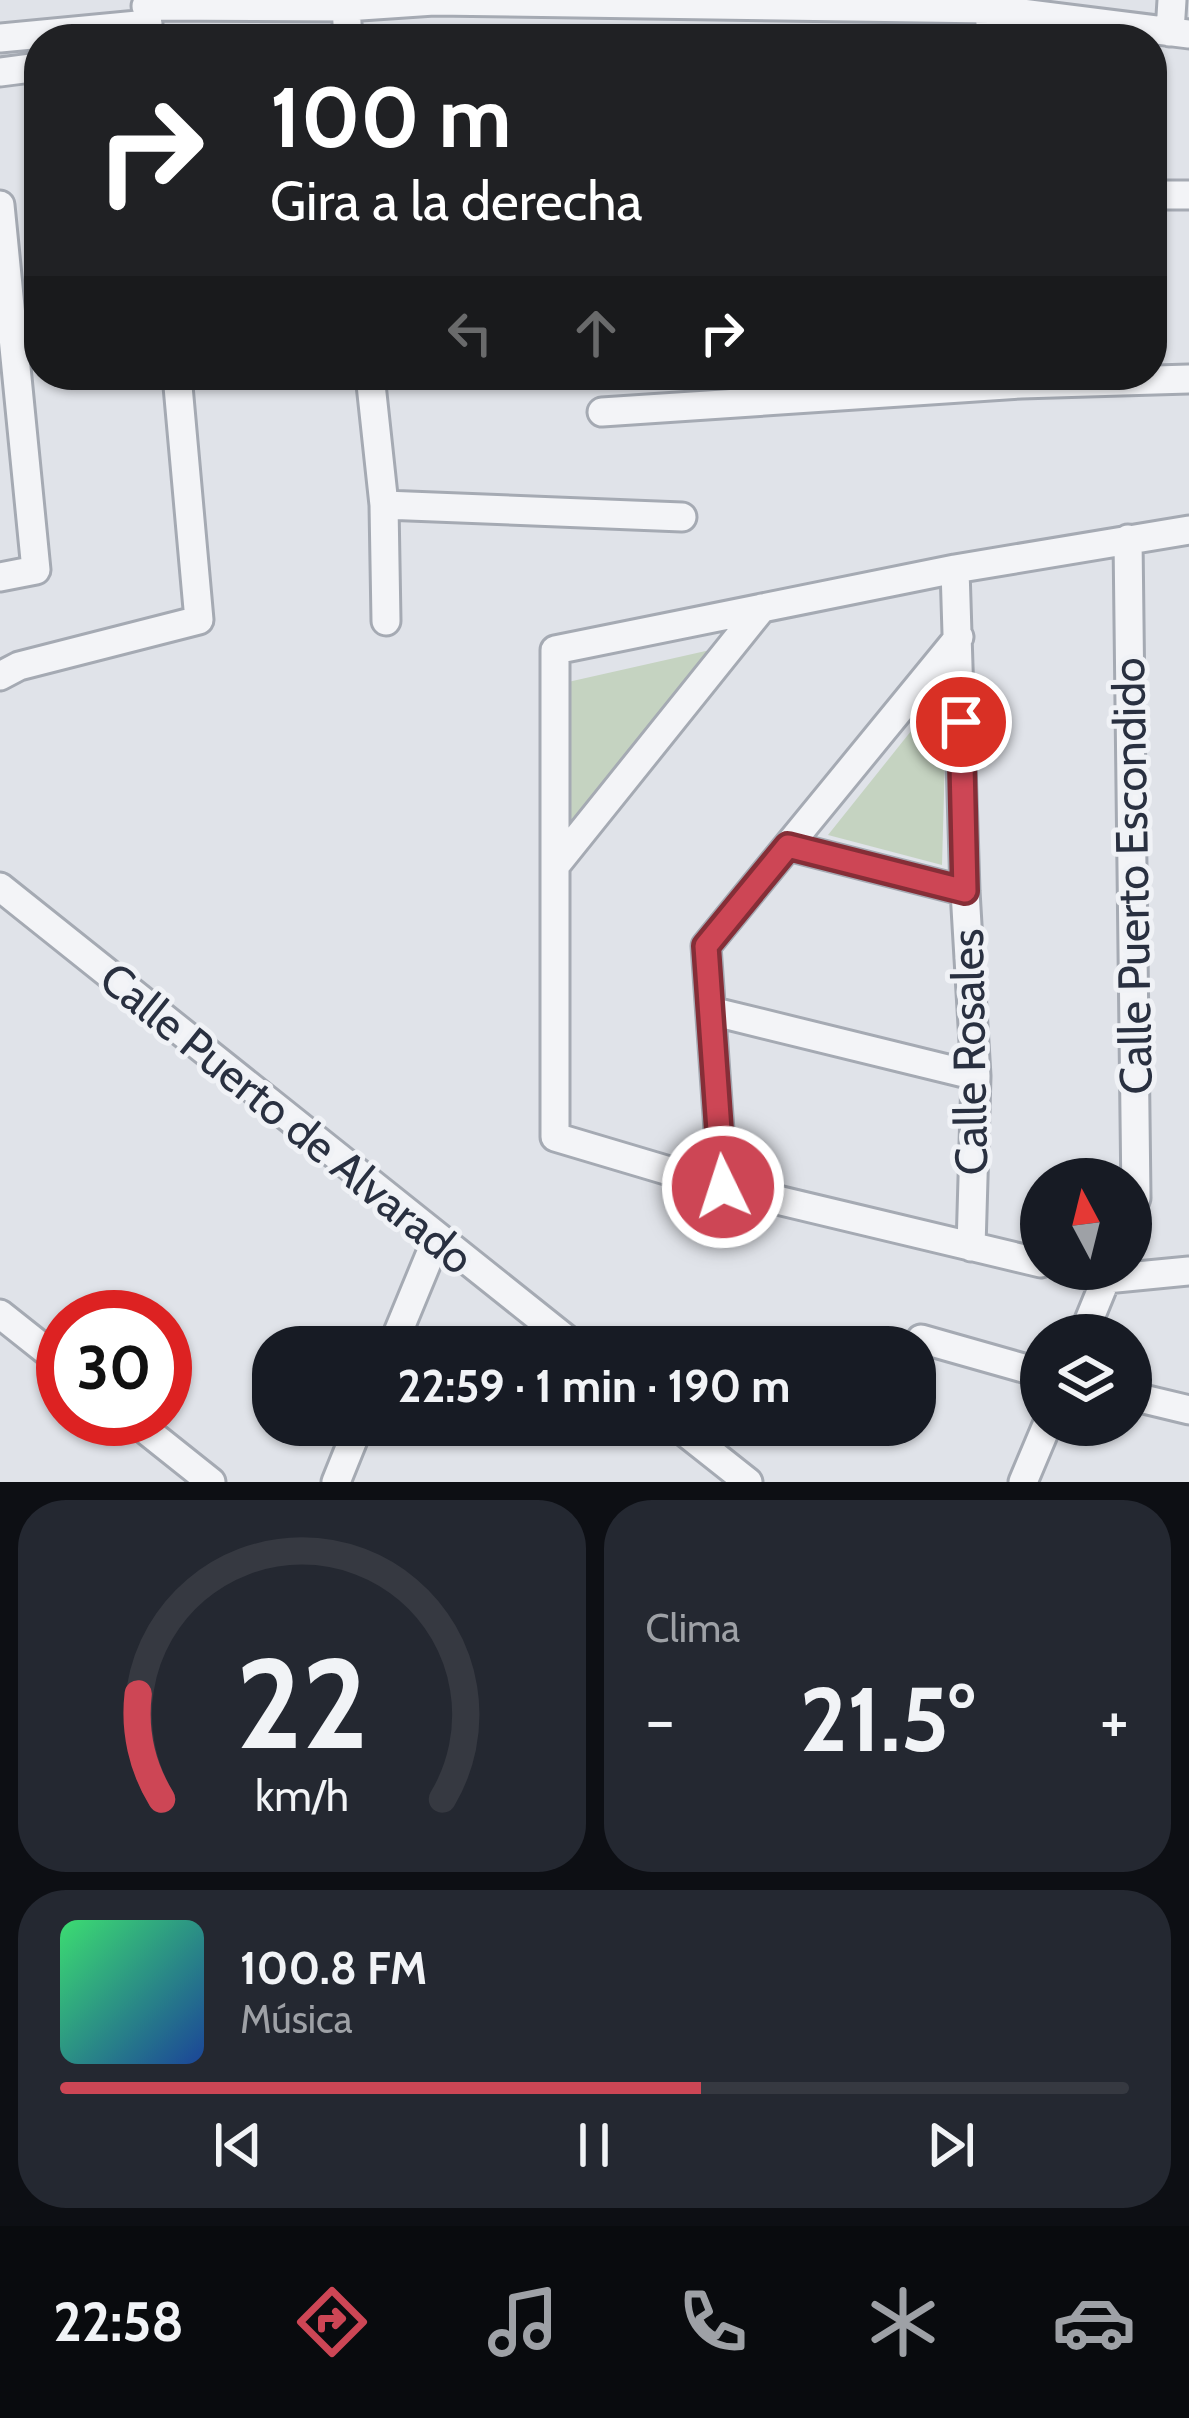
<!DOCTYPE html>
<html lang="es">
<head>
<meta charset="utf-8">
<style>
	:root { --surface:#171b24; --page:#242831; --text:#f1f3f6; --muted:#9ea1a6; --line:#363941; --accent:#cd4655 }
	body { margin:0; font-family:Cabin,sans-serif; background:var(--page); color:var(--text); height:100vh; display:flex; flex-direction:column; font-size:45px; white-space:nowrap }
	* { box-sizing:border-box; margin:0 }
	p { font-size:39px; color:var(--muted) }
	.icon { flex:none; width:66px; height:66px; fill:none; stroke:currentColor; stroke-width:2; stroke-linecap:round; stroke-linejoin:round }
	.map { position:relative; height:1482px; overflow:hidden }
	.sheet { display:flex; flex-direction:column; gap:18px; padding:18px; background:#0d0f14; flex:1 }
	.sheet>* { flex:none }
	.banner { position:absolute; left:24px; top:24px; width:1143px; height:366px; border-radius:48px; box-shadow:0 3px 9px #0004; background:#202124; color:#fff; overflow:hidden }
	.needle { width:78px; rotate:353deg }
	.buttons { position:absolute; left:1020px; top:1158px; display:grid; gap:24px }
	.buttons a { display:grid; place-items:center; width:132px; height:132px; border-radius:50%; background:var(--surface); box-shadow:0 3px 9px #0004; font-size:60px }
	.speed { position:absolute; left:36px; top:1290px; display:flex; gap:24px; font-size:60px; font-weight:700; text-align:center }
	.speed>* { display:grid; place-content:center; width:156px; height:156px; border-radius:50%; background:var(--surface); box-shadow:0 3px 9px #0004; line-height:1 }
	.speed .limit { border:18px solid #d22; background:#fff; color:#111 }
	.pin { position:absolute; display:grid; place-items:center; width:102px; height:102px; color:#fff; margin:-51px; border:6px solid #fff; border-radius:50%; box-shadow:0 3px 12px #0007 }
	.me { position:absolute; width:132px; margin:-66px; rotate:356deg; stroke-linejoin:round; filter:drop-shadow(0 0 9px #0008) }
	.turn { display:flex; align-items:center; gap:42px; height:252px; padding:0 48px; font-size:54px }
	.turn .icon { width:156px; height:156px; stroke-width:2.5 }
	.turn b { display:block; font-size:84px; line-height:102px }
	.lanes { display:flex; align-items:center; height:114px; padding:0 48px; background:#0003; justify-content:center; gap:60px; direction:ltr }
	.lanes .off { opacity:.35 }
	.big { font-size:90px; font-weight:700; line-height:1.1 }
	.sheet .tile { flex:1; display:flex; flex-direction:column; justify-content:center; gap:18px; min-width:0; padding:0 42px; border-radius:48px; background:var(--page) }
	.sheet .dial { align-items:center; gap:0 }
	.dial svg { height:312px; overflow:visible; fill:none; stroke:var(--line); stroke-width:7; stroke-linecap:round; text-anchor:middle }
	.dial text { fill:var(--text); stroke:none }
	.song { display:flex; align-items:center; gap:36px }
	.cover { width:144px; height:144px; border-radius:18px; background:linear-gradient(135deg,hsl(140 70% 55%),hsl(220 70% 35%)) }
	.played { height:12px; border-radius:6px; background:linear-gradient(90deg,var(--accent) 60%,var(--line) 60%) }
	.keys { display:flex; justify-content:space-around; direction:ltr }
	.heat { display:flex; justify-content:space-between; align-items:center; font-size:66px; direction:ltr }
	.sheet .tiles { flex:1; display:grid; gap:18px; grid-template-columns:1fr 1fr }
	.tile:last-child { grid-column:span 2 }
	.trip { position:absolute; left:252px; top:1326px; width:684px; height:120px; border-radius:48px; background:var(--surface); box-shadow:0 3px 9px #0004; font-weight:700; line-height:120px; text-align:center }
	.menu { display:flex; height:192px; justify-content:space-around; align-items:center; background:#090b0e; color:var(--muted) }
	.menu .icon { width:84px; height:84px }
	.menu .on { color:var(--accent) }
	.menu b { font-size:54px; color:var(--text) }
	.map>svg:first-child { display:block }
</style>
</head>
<body>
<div class="map">
<svg width="1189" height="1482" viewBox="0 0 1189 1482">
	<rect width="100%" height="100%" fill="#e0e3e9"/>
	<path fill="#c5d3c1" d="M719 648 564 842 568 682Z
		M947 686 942 865 828 835Z"/>
	<g fill="none" stroke-linecap="round" stroke-linejoin="round">
		<g stroke="#a5aab3" stroke-width="33">
			<path id="minor" d="M986 0 993 39
				M146 6 346 7 434 1 990 9 1189 34
				M346 7 348 39
				M1170 32 1172 0
				M0 38 148 24
				M0 72 39 67
				M1152 195H1189
				M0 205 36 570 0 577
				M370 375 384 505 386 621
				M602 412 1021 384 1189 379
				M384 505 682 517
				M1128 539 1136 1198 1131 1212
				M955 569 965 891 976 1076 971 1247
				M0 676 19 666 199 620 177 375
				M788 846 965 891
				M555 866 762 608
				M0 887 576 1347
				M711 1011 976 1076
				M723 1187 706 946 959 637
				M1041 1263 723 1187 555 1137V650L955 569 1189 530
				M1066 1269 1106 1279 1189 1271
				M0 1314 63 1364
				M1083 1335 1110 1269
				M921 1339 1041 1373
				M392 1347 437 1238
				M1131 1396 1189 1410
				M132 1419 211 1482
				M676 1425 748 1482
				M336 1482 359 1425
				M1023 1482 1047 1425"/>
		</g>
		<use href="#minor" stroke="#f3f4f7" stroke-width="27"/>
	</g>
	<g fill="none" stroke-linecap="round" stroke-linejoin="round">
		<g stroke="#852e37" stroke-width="30">
			<path id="route" d="M723 1187 706 946 788 846 965 891 961 722"/>
		</g>
		<use href="#route" stroke="#cd4655" stroke-width="21"/>
	</g>
	<g text-anchor="middle" dominant-baseline="central" stroke-width="10" stroke-linejoin="round" paint-order="stroke">
		<g font-size="45" fill="#293040" stroke="#f0f2f6">
			<text transform="translate(1132 876) rotate(-91)">Calle Puerto Escondido</text>
			<text transform="translate(969 1052) rotate(-91)">Calle Rosales</text>
			<text transform="translate(287 1118) rotate(39)">Calle Puerto de Alvarado</text>
		</g>
	</g>
</svg>
<div class="buttons">
<a><svg class="needle" viewBox="-14 -14 28 28"><path d="M0-13l5 13h-10z" fill="#e53935"/><path d="M0 13l5-13h-10z" fill="#9ea1a6"/></svg></a>
<a><svg class="icon" aria-label="layers" viewBox="0 0 24 24"><path d="M12 4l9 5-9 5-9-5zM3 14l9 5 9-5"/></svg></a>
</div>
<div class="speed"><div class="limit">30</div></div>
<div class="pin" style="left:961px;top:722px;background:#d93025"><svg class="icon" aria-label="arrive" viewBox="0 0 24 24"><path d="M6 21V4h12l-3 4 3 4H6"/></svg></div>
<svg class="me" style="left:723px;top:1187px" viewBox="-20 -20 40 40"><circle r="17" fill="#cd4655" stroke="#fff" stroke-width="3"/><path d="M0-11L8 9 0 5-8 9z" fill="#fff"/></svg>
<div class="trip">22:59 · 1 min · 190 m</div>
<div class="banner">
<div class="turn"><svg class="icon" aria-label="right" viewBox="0 0 24 24"><path d="M7 20v-9h11M14 6l5 5-5 5"/></svg><div><b>100 m</b>Gira a la derecha</div></div>
<div class="lanes"><svg class="icon off" aria-label="left" viewBox="0 0 24 24"><path d="M17 20v-9H6M10 6l-5 5 5 5"/></svg><svg class="icon off" aria-label="ahead" viewBox="0 0 24 24"><path d="M12 20V5M6 11l6-6 6 6"/></svg><svg class="icon" aria-label="right" viewBox="0 0 24 24"><path d="M7 20v-9h11M14 6l5 5-5 5"/></svg></div>
</div>
</div>
<section class="sheet">
<div class="tiles">
<div class="tile dial"><svg viewBox="0 0 100 80">
<path d="M14 69A42 42 0 1 1 86 69"/>
<path d="M14 69A42 42 0 0 1 8 42" stroke="#cd4655"/>
<text x="50" y="56" font-size="32" font-weight="700">22</text>
<text x="50" y="72" font-size="11">km/h</text>
</svg></div>
<div class="tile"><p>Clima</p>
<div class="heat"><a>−</a><b class="big">21.5°</b><a>+</a></div>
</div>
<div class="tile">
<div class="song"><i class="cover"></i><div><b>100.8 FM</b><p>Música</p></div></div>
<div class="played"></div>
<div class="keys"><svg class="icon" aria-label="previous" viewBox="0 0 24 24"><path d="M18 5L8 12l10 7zM5 5v14"/></svg><svg class="icon" aria-label="pause" viewBox="0 0 24 24"><path d="M8 5v14M16 5v14"/></svg><svg class="icon" aria-label="next" viewBox="0 0 24 24"><path d="M6 5l10 7-10 7zM19 5v14"/></svg></div>
</div>
</div>
</section>
<nav class="menu">
<b>22:58</b>
<svg class="icon on" aria-label="directions" viewBox="0 0 24 24"><path d="M12 3l9 9-9 9-9-9zM9 14v-3h6M13 9l2 2-2 2"/></svg>
<svg class="icon" aria-label="music" viewBox="0 0 24 24"><path d="M9 18V5l10-2v13"/><circle cx="6" cy="18" r="3"/><circle cx="16" cy="16" r="3"/></svg>
<svg class="icon" aria-label="phone" viewBox="0 0 24 24"><path d="M5 4h4l2 5-3 2q2 4 5 5l2-3 5 2v4C11 20 4 13 5 4z"/></svg>
<svg class="icon" aria-label="climate" viewBox="0 0 24 24"><path d="M12 3v18M4 7l16 10M4 17L20 7"/></svg>
<svg class="icon" aria-label="car" viewBox="0 0 24 24"><path d="M5 17H2v-5l4-1 3-4h7l3 4 3 1v5h-3M9 17h6M6 11h13"/><circle cx="7" cy="17" r="2"/><circle cx="17" cy="17" r="2"/></svg>
</nav>
</body>
</html>
